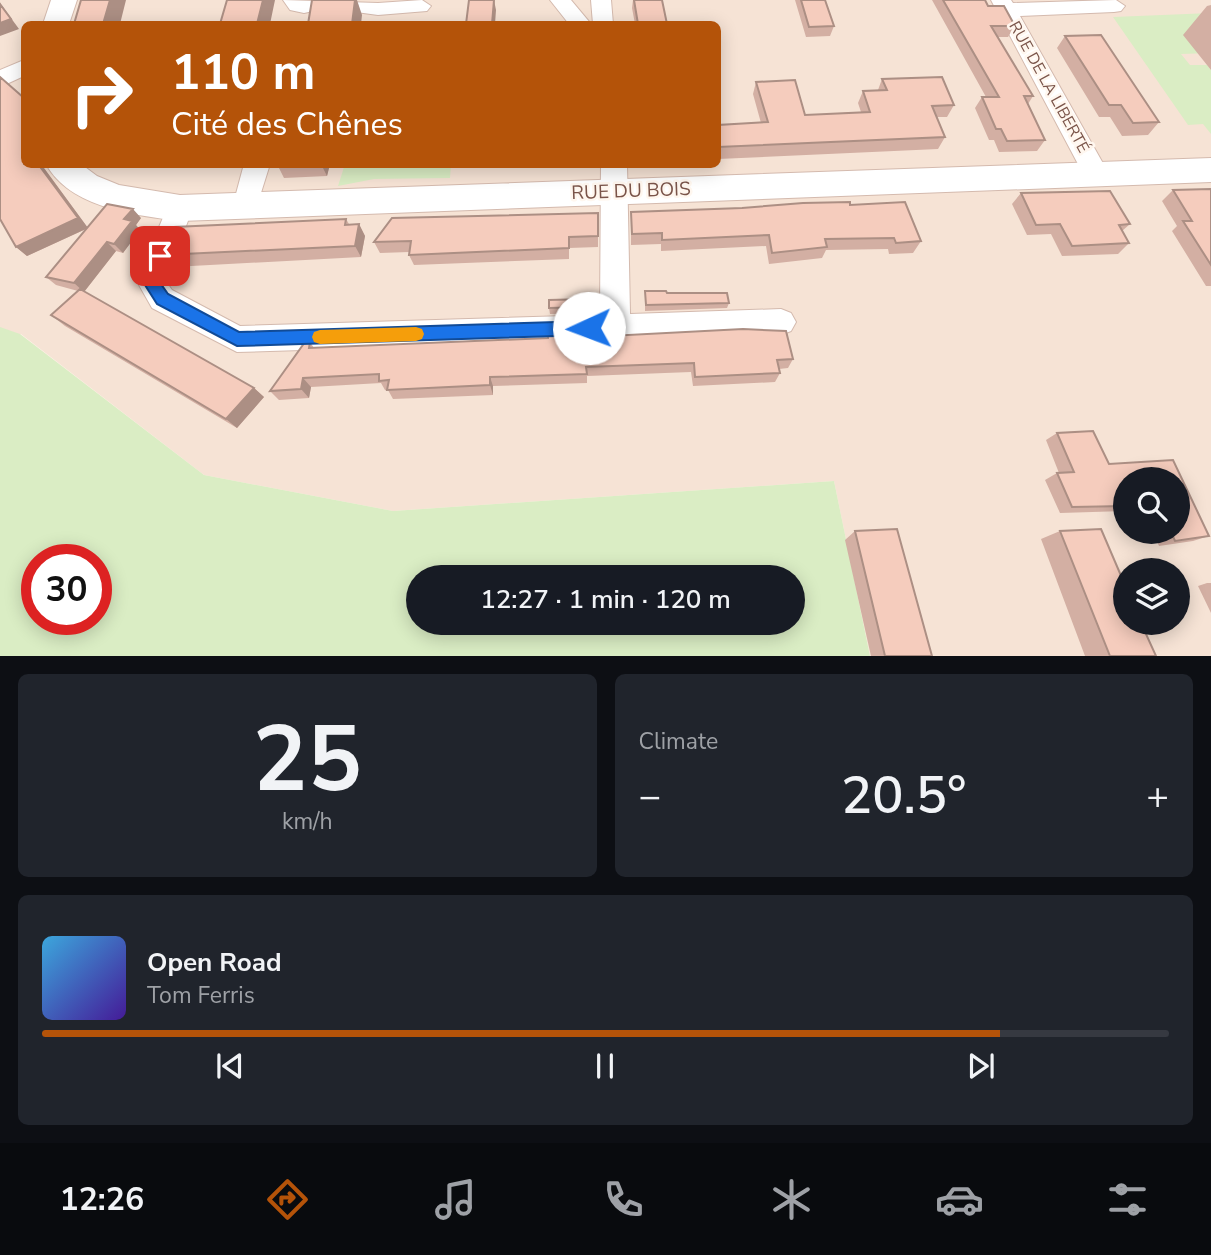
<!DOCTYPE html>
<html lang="en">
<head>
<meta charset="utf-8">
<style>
	:root { --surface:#171b24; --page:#20242c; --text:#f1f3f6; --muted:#9ea1a6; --line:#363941; --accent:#b45309 }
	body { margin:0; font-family:"Nunito Sans",sans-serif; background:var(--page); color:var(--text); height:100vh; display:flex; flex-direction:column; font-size:26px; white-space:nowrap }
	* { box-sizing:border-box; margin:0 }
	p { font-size:23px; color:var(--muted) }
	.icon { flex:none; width:38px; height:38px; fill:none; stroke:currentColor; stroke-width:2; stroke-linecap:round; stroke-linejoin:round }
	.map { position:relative; height:656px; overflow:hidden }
	.panel { display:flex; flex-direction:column; gap:18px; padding:18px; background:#0d0f14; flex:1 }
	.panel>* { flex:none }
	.guide { position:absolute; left:21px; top:21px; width:700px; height:147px; border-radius:10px; box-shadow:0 4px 18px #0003; background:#b45309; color:#fff; overflow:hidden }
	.fabs { position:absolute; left:1113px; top:467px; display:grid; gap:14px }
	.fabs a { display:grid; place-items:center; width:77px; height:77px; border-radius:50%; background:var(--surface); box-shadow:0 4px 18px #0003; font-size:35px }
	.speed { position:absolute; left:21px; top:544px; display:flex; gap:14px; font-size:35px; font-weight:700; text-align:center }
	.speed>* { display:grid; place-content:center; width:91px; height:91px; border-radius:50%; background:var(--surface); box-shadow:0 4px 18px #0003; line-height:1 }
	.speed .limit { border:10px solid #d22; background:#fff; color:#111 }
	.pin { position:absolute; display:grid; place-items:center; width:60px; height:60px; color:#fff; margin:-30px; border-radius:14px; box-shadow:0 4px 10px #0006 }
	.me { position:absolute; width:77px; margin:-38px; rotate:268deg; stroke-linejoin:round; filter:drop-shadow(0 0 5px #0008) }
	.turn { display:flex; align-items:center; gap:24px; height:147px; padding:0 35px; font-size:32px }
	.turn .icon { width:91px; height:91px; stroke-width:2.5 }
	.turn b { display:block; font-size:49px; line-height:60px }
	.big { font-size:52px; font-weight:600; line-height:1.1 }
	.panel .tile { flex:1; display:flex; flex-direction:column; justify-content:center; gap:10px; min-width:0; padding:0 24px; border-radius:10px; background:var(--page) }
	.panel .dial { align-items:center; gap:0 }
	.dial b { font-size:91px; line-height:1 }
	.song { display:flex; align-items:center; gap:21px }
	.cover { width:84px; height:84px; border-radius:10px; background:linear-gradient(135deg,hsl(200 70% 55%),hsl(260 70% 35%)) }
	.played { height:7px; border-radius:4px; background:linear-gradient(90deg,var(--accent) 85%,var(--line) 85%) }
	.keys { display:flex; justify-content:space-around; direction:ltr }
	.heat { display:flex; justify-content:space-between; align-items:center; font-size:38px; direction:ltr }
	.panel .tiles { flex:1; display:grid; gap:18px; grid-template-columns:1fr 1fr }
	.tile:last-child { grid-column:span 2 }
	.trip { position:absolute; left:406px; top:565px; width:399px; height:70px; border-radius:35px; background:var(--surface); box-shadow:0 4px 18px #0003; font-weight:600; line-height:70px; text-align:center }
	.menu { display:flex; height:112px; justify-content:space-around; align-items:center; background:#090b0e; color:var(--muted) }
	.menu .icon { width:49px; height:49px }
	.menu .selected { color:var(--accent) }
	.menu b { font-size:32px; color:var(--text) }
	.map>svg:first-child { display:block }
</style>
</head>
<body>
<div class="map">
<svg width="1211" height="657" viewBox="0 0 1211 657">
	<rect width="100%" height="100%" fill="#fef2e7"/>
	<path fill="#f6e3d5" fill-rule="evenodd" d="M0 0H1211V656H870L834 481 393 511 204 475 21 334 0 348ZM24 24H718V164H24ZM1125 480H1178V532H1125ZM1125 570H1178V623H1125Z"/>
	<path fill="#daedc4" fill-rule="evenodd" d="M1211 13V53L1181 54 1190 65H1207L1211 70V134L1203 124 1188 125 1113 17Z
		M345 164H451V165L450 178 374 179 338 186Z
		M0 327 20 334 204 475 393 511 834 481 870 656 0 657ZM37 560H96V620H37ZM418 578H793V623H418Z"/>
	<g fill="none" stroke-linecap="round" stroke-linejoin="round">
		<g stroke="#d4baae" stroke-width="2">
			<path id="minor" d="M283 0 378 3 422 0 431 6 427 11 378 15 327 8 304 13 290 10Z
				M550 0H571L591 24H569Z
				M591 0H611L613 24H593Z
				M991 0H1011L1013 3 1116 0 1125 6 1121 11 1114 12 1020 16 1109 174 1105 181 1096 183 1087 181Z
				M24 60V76L0 87V70Z
				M244 164H270L255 212 246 215 237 212 233 205Z
				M601 164H627L630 314 781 309 791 313 796 322 791 331 781 335 237 352 152 308 139 285V275L167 208 171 201 180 198 189 201 193 208 167 275V283L172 290 240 326 600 315Z"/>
		</g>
		<g stroke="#d4baae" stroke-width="2">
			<path id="tertiary" d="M51 0H77L69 24H43Z
				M1211 158V182L180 221C135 215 70 208 46 164H81L97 176 119 185 180 195Z"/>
		</g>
		<use href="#minor" fill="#fff" fill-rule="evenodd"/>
		<use href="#tertiary" fill="#fff" fill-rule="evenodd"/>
	</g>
	<path fill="#d3afa3" d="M633 0H662L667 24H635L632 8Z
		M795 0H825L834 26 830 36 806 37Z
		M932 0H985L988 6 1015 26 1008 37H998L1033 96 1028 104 1045 140 1037 151 999 152 994 140H989L975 108 982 97H986Z
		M1211 5V70L1183 35 1207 6Z
		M1065 36 1159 122 1148 135 1122 136 1110 117H1099L1057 48Z
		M882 79 954 105 947 117H937L945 137 938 149 718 159V125L761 123 753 94 756 82 805 115 861 112 858 103 863 91 878 90Z
		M24 164H41L87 227 141 218 136 225 140 230 123 253 116 251 84 292 254 388 264 397 237 428 65 326 51 315 78 291 56 285 46 277 86 229 27 256 16 247Z
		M277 164H330L327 176 284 178Z
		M456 164H481L456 166Z
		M1211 189V286H1206L1172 231 1177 226 1162 201 1173 190Z
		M1021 193 1130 224 1122 231 1129 243 1118 254 1062 256 1051 234 1027 235 1012 204Z
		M850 205 921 241 913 253 889 254 888 249 826 250 822 258 769 264 766 246 661 251V244L631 245V212Z
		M598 213V247L569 248V259L414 265 409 255V252L380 253 374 242Z
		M346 219 349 224H359L365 236 361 257 173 267 162 255Z
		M645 291 667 293 729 303 727 308 645 311Z
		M588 299V313L550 314 549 308Z
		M590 337 793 359 788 368 779 369 780 373 775 382 693 386 691 372 587 376V383L493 386V395L393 399 388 390H385L381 383 311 387 309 398 279 400 270 391 310 342 314 348Z
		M1093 431 1109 464 1173 460 1209 536 1193 541 1159 546 1153 532H1178V480H1125V511L1060 513 1045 480 1057 473H1059L1046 440 1057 433Z
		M855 531 932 656H871L845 540Z
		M1060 531 1156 656H1085L1041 539Z
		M1207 583H1211V613L1198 586Z"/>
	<path fill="#ac8f84" d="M110 0H126L120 24H103Z
		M263 0H275L270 24H257Z
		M355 0H357L362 15 361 24H352Z
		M494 0 496 10 495 24H492Z
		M0 3 19 29 0 36Z
		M24 109V146L23 143Z
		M38 164H41L88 228 27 256 16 247Z
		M321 164H330L327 176Z
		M133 209 141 218 136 225 140 230 123 253 114 244 124 219Z
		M359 224 365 236 361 257 355 246Z
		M107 242 116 251 84 292 74 283Z
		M490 377 493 386V395L490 385Z
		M303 378 311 387 309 398 301 389Z
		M254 388 264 397 237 428 226 419Z"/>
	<path fill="#f5ccbd" stroke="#ac8f84" stroke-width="2" d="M81 0H110L103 24H74Z
		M227 0H263L257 24H220Z
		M312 0H355L352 24H308Z
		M469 0H494L492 24H466Z
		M634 0H662L667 24H638Z
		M801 0H825L834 26 809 27Z
		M943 0H985L988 6H1004L1015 26H991L1033 96H1024L1045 140 1007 141 1001 129H996L982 97H999Z
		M0 4 11 19 0 23Z
		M1101 35 1159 122 1133 123 1121 105H1109L1065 36Z
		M0 77 24 98 23 143 24 146V164H38L78 218 16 247 0 219Z
		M942 77 954 105 932 106 945 137 718 147V125L768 122 756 82 795 80 805 115 870 112 863 91 887 90 882 79Z
		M277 164H318L278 167Z
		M1211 189V265L1183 221H1192L1173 190Z
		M1110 191 1130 224 1119 225 1129 243 1072 246 1060 224 1036 225 1021 193Z
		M850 202V205L905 202 921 241 896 243 894 238 825 239 827 247 772 253 769 235 662 240V233L632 234 631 212 742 208 803 203Z
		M107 204 133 209 124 219 132 221 114 244 107 242 74 283 46 277Z
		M598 213V236L569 237V248L409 255 411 241 374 242 392 218Z
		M346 219 345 225 359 224 355 246 162 255 174 227Z
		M80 289 254 388 226 419 51 315Z
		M645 291H666L667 293H727L729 303 646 305Z
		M588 299V307L549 308V300Z
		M743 329 786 331 793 359 777 360 780 373 695 377 694 363 586 367 587 374 490 377V385L387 390 389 380 379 381V374L303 378 301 389 270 391 305 342H310L309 348 548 338V335L590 334V337Z
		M1093 431 1109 464 1173 460 1209 536 1175 541 1171 532H1178V480H1125V506L1072 507 1057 473 1074 472 1057 433Z
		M897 529 932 656H885L855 531Z
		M1101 529 1125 585V623H1141L1156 656H1110L1060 531Z"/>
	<path fill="#1a73e8" stroke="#114b97" stroke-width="2" d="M160 250 168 256 161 284 168 294 239 332 589 321 595 323 597 328 595 333 589 335 237 346 157 304 145 285 146 275 155 252Z"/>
	<path fill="#f59e0b" d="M416 327 422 329 424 334 422 339 416 341 320 344 314 342 312 337 314 332 320 330Z"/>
	<g text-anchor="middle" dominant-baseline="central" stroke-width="5" stroke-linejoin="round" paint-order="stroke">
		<g font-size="16" fill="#7a5449" stroke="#fff7ef">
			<text transform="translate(1049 87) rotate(61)">RUE DE LA LIBERTÉ</text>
		</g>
		<g font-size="19" fill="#7a5449" stroke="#fff7ef">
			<text transform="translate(631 191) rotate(-2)">RUE DU BOIS</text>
		</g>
	</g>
</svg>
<div class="fabs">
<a><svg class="icon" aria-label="search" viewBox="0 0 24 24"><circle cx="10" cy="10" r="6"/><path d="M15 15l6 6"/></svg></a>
<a><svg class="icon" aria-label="layers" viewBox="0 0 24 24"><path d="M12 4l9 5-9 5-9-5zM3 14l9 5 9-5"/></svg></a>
</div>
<div class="speed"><div class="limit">30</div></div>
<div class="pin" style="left:160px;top:256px;background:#d93025"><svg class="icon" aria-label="arrive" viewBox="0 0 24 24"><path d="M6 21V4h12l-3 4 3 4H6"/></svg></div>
<svg class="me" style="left:589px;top:328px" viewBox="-20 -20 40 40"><circle r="19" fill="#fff"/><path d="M0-13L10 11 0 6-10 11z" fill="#1a73e8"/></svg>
<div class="trip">12:27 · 1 min · 120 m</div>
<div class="guide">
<div class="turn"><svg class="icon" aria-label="right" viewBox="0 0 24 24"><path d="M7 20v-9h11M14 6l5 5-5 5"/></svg><div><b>110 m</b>Cité des Chênes</div></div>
</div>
</div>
<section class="panel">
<div class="tiles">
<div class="tile dial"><b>25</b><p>km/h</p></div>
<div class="tile"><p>Climate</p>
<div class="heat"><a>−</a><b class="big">20.5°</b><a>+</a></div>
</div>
<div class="tile">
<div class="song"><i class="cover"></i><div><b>Open Road</b><p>Tom Ferris</p></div></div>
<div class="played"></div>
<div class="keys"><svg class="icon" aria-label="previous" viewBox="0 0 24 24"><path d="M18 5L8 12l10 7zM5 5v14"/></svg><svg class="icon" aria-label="pause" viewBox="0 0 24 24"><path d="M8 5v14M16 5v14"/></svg><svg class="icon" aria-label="next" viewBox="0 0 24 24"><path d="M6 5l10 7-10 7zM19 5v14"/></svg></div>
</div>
</div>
</section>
<nav class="menu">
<b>12:26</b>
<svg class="icon selected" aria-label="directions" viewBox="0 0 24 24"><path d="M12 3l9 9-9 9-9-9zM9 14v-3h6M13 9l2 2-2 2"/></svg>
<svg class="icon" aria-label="music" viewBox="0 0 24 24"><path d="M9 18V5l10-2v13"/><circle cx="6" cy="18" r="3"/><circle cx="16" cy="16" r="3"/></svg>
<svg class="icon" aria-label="phone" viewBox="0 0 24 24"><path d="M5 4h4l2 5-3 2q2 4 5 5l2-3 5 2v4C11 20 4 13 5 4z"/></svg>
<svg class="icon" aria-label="climate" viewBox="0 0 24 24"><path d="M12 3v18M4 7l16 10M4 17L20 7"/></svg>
<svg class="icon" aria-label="car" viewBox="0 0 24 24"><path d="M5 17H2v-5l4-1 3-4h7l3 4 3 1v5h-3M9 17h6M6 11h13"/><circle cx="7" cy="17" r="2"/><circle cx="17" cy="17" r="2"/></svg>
<svg class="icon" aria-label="filters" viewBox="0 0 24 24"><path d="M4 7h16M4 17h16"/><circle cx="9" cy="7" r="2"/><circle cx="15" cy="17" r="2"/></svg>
</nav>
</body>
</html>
